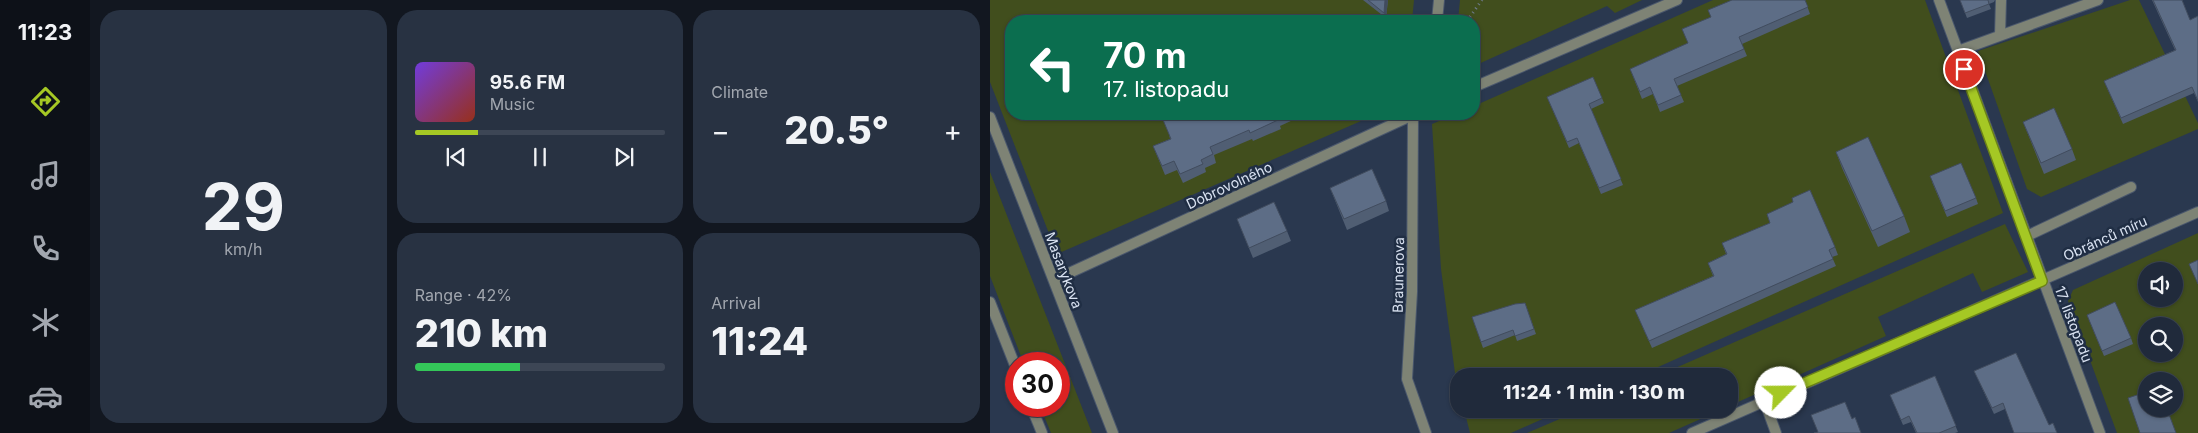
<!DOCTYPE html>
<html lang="en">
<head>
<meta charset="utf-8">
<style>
	:root { --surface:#202a3b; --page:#283242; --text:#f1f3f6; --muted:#a2a7af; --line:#3d4655; --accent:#a5c824 }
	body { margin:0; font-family:Inter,sans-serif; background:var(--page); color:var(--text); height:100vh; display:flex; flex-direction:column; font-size:19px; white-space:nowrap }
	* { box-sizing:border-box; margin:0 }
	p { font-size:16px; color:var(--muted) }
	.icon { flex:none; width:28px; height:28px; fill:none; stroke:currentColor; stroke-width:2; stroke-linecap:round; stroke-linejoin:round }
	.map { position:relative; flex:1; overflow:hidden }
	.drawer { display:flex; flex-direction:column; gap:10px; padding:10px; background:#121720; width:900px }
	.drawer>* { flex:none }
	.top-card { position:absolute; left:15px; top:15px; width:475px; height:105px; border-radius:20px; box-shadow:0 1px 4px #0004,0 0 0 1px var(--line); background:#0b6e4f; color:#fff; overflow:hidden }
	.tools { position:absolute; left:1148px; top:262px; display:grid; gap:10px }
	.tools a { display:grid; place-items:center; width:45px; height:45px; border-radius:50%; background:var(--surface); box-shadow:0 1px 4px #0004,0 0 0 1px var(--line); font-size:25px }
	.speed { position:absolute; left:15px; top:352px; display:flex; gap:10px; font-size:25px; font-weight:700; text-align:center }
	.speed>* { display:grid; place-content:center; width:65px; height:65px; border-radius:50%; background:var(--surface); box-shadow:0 1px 4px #0004,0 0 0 1px var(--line); line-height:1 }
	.speed .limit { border:8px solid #d22; background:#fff; color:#111 }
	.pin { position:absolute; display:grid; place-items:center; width:42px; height:42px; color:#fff; margin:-21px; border:2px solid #fff; border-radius:50%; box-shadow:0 1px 5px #0007 }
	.me { position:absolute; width:55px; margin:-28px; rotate:67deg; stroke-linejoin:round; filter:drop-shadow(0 0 4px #0008) }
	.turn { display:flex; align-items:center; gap:18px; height:105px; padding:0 15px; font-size:22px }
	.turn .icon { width:65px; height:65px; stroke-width:2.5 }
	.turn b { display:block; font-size:35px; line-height:42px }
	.big { font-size:38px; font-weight:800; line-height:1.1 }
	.drawer .card { flex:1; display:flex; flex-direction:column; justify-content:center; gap:8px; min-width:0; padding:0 18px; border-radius:20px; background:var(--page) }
	.drawer .dial { align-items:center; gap:0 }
	.dial b { font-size:65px; line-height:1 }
	.song { display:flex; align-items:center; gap:15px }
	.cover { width:60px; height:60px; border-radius:8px; background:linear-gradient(135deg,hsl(260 70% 55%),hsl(10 70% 35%)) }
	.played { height:5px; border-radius:2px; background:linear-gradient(90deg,var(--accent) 25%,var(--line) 25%) }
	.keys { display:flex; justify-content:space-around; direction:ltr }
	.heat { display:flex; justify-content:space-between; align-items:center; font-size:28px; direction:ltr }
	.charge { height:8px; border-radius:4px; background:linear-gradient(90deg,#34c759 42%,var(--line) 0) }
	.drawer .tiles { flex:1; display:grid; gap:10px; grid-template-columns:repeat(3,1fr) }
	.card:first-child { grid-row:span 2 }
	.trip { position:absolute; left:460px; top:368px; width:288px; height:50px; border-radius:20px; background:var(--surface); box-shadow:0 1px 4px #0004,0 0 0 1px var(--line); font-weight:800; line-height:50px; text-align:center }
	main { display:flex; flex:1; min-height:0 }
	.tabs { display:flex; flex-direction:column; width:90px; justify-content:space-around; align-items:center; background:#0d1118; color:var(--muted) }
	.tabs .icon { width:35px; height:35px }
	.tabs .current { color:var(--accent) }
	.tabs b { font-size:22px; color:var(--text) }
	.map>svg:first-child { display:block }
</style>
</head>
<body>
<main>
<nav class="tabs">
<b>11:23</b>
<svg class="icon current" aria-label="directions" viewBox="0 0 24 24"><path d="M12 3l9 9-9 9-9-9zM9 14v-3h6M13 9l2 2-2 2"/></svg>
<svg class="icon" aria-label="music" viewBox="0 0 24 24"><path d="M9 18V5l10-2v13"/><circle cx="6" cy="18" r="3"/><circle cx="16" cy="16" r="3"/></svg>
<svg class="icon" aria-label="phone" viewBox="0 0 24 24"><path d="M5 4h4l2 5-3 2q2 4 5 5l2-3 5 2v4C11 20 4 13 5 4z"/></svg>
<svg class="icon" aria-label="climate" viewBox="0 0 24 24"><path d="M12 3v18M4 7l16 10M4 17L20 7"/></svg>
<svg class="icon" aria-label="car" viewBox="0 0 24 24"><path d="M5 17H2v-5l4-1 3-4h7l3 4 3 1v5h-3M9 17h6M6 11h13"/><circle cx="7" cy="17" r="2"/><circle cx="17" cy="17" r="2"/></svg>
</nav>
<section class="drawer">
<div class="tiles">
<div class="card dial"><b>29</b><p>km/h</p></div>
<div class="card">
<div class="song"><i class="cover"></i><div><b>95.6 FM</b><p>Music</p></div></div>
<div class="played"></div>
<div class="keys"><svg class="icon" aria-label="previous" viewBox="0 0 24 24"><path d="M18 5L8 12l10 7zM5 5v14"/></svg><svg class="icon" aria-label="pause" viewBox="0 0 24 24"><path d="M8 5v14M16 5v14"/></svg><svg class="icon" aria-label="next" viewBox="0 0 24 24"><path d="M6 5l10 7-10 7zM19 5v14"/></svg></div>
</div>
<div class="card"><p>Climate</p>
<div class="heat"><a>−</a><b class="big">20.5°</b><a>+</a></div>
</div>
<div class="card"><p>Range · 42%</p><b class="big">210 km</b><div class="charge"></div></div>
<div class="card"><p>Arrival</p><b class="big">11:24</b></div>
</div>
</section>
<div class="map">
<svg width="1208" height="433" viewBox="0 0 1208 433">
	<rect width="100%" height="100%" fill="#2a384f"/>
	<path fill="#414e1d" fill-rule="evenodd" d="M0 0H424L422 21H21V114H387L67 254 0 82Z
		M470 0H652L625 13 617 6 484 66V21H468Z
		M723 0H935L1013 213 648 376H469V389L465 373 451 269 442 124 466 114H484V106Z
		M1140 0H1149L1208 123V129L1051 197 1037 189 988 51Z
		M0 172 102 433H61L50 406H69V364H34L0 276Z
		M1015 224 1038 272 992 292 983 273 888 317 896 336 739 406V376H667Z
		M1208 233V433H1127L1078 301 1083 290ZM1156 271H1184V299H1156ZM1156 326H1184V354H1156ZM1156 381H1184V409H1156Z
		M474 409H575L521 433H480Z
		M593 409H733L679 433H537Z"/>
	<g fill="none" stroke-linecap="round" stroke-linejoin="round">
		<g stroke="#4a576c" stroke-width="12">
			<path id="service" d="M1010 35 1011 0
				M968 51 1108 0
				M1037 236 1141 187"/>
		</g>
		<g stroke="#4a576c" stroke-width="12">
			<path id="minor" d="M949 0 1110 433
				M447 21 449 0
				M484 87 687 0
				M423 115 422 292 417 379 436 433
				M0 117 123 433
				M64 280 425 114
				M0 302 26 368
				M774 400 786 433
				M41 406 52 433
				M702 433 1208 212"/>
		</g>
		<path stroke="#717d91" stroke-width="3" stroke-dasharray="1 4" stroke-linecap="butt" d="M477 21 492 0"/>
		<use href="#service" stroke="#7e8375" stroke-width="10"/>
		<use href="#minor" stroke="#7e8375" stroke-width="10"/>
	</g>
	<path fill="#505e73" d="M373 0H398L396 18Z
		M815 0 820 14 752 44 757 56 687 86 694 102 670 112 663 94 652 99 640 69 698 44 721 17 718 10Z
		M970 0H1005L1004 2 999 4 1001 9 977 18Z
		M1162 0H1192L1200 20 1208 16V102L1204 93 1133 124 1114 81 1185 50Z
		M557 97 612 98 614 103 601 109 633 185 611 194 589 143 579 148Z
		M175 114H301L303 120 290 126 291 129 263 141 262 139 224 155 226 163 215 168 216 172 193 183 187 170 175 175 163 146 180 139Z
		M1033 122 1082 149 1086 160 1054 174Z
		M846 152 914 216 920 232 888 247 852 168Z
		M942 182 986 198 988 204 957 217Z
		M340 188 396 201 399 211 357 230Z
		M777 214 845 247 848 255 842 257 846 266 662 348 645 310 723 276 718 263 736 254 732 243 780 223Z
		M247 219 297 231 301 241 263 258Z
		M535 303 546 334 527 341 525 335 493 348 482 317Z
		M1099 320 1141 338 1143 344 1114 356Z
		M984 371 1059 425 1067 433 1015 409 1004 414Z
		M945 376 968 432 965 433H926L921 422 913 425 900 395Z"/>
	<path fill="#414c5e" d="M395 0H398L396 18 394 13Z"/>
	<path fill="#5d6d86" stroke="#414c5e" d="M378 0H395L394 13Z
		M742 0H815L818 7 749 37 754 49 684 79 691 95 668 105 660 87 650 92 640 69 698 43 692 29 721 17 718 10Z
		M970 0H998L999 4 975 13Z
		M1163 0H1192L1200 20 1208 16V101L1202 87 1131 118 1114 81 1186 50Z
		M340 17 375 21H339Z
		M603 77 612 98 599 104 631 179 609 188 587 138 577 142 557 97Z
		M1064 108 1082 149 1051 163 1033 122Z
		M175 114H295L286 118 288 120 260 133 259 130 220 147 223 154 211 160 213 164 190 174 184 161 172 166 163 146 181 139 171 115Z
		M878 137 914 216 882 231 846 152Z
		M971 163 986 198 955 211 940 176Z
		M382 169 396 201 354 219 340 188Z
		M820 190 845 247 839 250 843 259 659 341 645 310 724 276 718 263 737 254 732 243 780 223 777 214 803 202 802 198Z
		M284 202 297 231 259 248 247 219Z
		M1208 260V284L1199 264Z
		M1125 302 1141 338 1112 351 1097 315Z
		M535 303 544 329 525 336 523 330 491 342 482 317 525 304Z
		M1026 353 1059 425 1063 423 1067 433H1024L1013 403 1002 408 984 371Z
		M945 376 966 426 949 433H927L919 416 911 420 900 395Z
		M1156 392V409H1177L1186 433H1150L1138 398Z
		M855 402 862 419 865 417 871 433H824L828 432 821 415Z"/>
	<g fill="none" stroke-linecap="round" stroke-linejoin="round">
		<g stroke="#6b8217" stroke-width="12">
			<path id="route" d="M791 393 1052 281 974 69"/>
		</g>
		<use href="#route" stroke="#a5c824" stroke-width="9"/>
	</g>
	<g text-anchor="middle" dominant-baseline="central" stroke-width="5" stroke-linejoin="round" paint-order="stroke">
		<g font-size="14" fill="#dae3f2" stroke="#202e44">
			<text transform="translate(239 185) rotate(-25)">Dobrovolného</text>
			<text transform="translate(1115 238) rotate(-24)">Obránců míru</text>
			<text transform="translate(74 270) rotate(69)">Masarykova</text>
			<text transform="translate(408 275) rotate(-89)">Braunerova</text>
			<text transform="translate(1084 324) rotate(69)">17. listopadu</text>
		</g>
	</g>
</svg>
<div class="tools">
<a><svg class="icon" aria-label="sound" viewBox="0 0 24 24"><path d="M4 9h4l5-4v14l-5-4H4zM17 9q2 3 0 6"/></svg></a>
<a><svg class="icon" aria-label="search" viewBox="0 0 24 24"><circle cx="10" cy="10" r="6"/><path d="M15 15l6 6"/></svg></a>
<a><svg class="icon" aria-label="layers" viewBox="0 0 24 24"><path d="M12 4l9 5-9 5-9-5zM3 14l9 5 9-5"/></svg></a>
</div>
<div class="speed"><div class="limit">30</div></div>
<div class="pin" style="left:974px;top:69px;background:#d93025"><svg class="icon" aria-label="arrive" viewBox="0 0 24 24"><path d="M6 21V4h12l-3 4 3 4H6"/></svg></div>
<svg class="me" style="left:791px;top:393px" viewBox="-20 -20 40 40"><circle r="19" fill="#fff"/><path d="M0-13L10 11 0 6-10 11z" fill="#a5c824"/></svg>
<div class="trip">11:24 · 1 min · 130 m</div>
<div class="top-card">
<div class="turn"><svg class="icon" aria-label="left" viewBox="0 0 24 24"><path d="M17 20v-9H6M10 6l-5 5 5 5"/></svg><div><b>70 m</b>17. listopadu</div></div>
</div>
</div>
</main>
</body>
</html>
